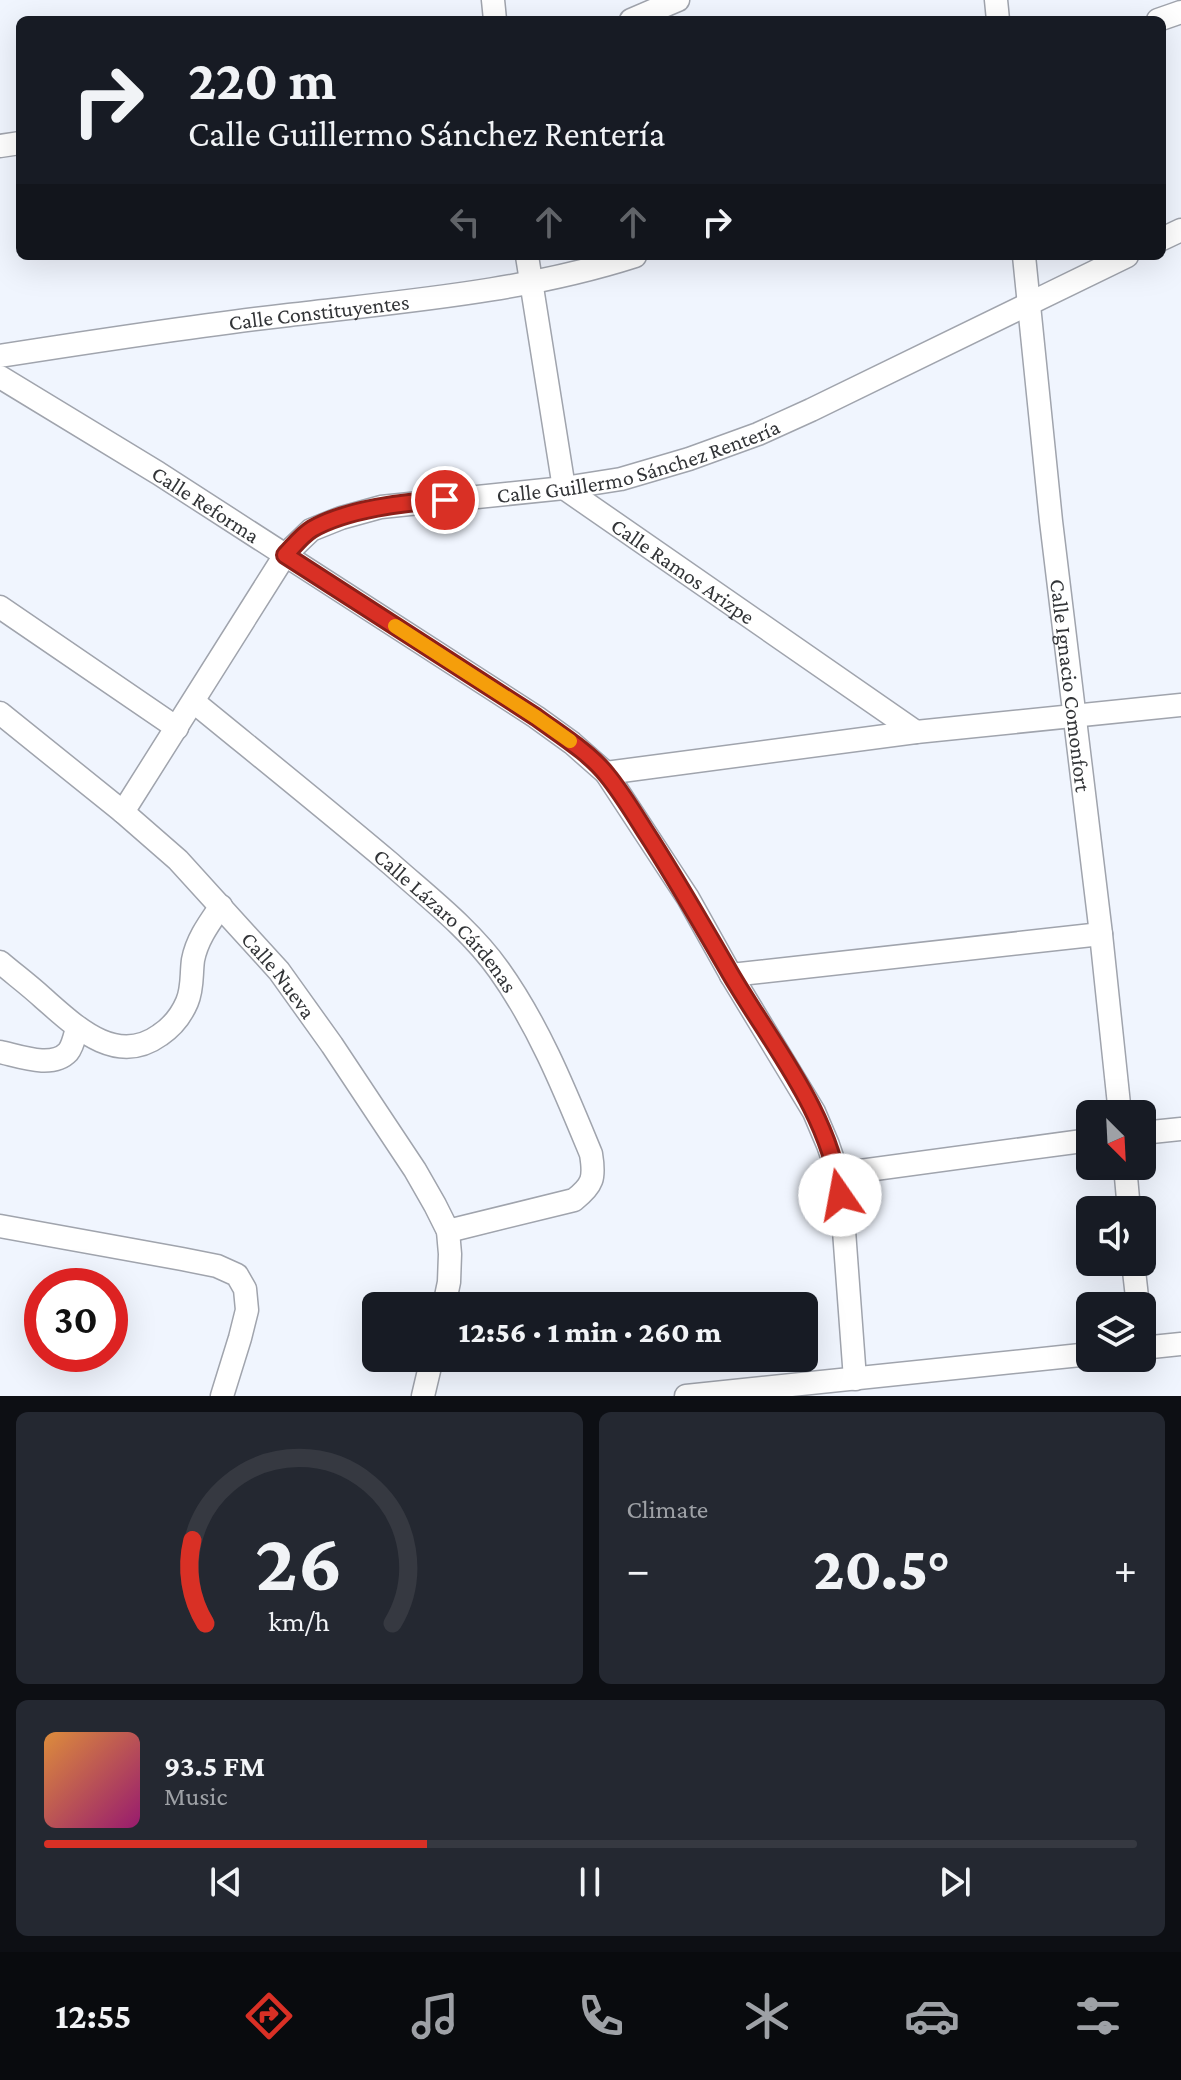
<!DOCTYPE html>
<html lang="en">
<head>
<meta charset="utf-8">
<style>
	:root { --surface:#171b24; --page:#242831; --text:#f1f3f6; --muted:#9ea1a6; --line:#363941; --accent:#d93025 }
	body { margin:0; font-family:"Crimson Pro",serif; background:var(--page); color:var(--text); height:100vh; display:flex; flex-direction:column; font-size:30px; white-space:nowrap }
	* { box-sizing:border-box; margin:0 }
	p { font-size:26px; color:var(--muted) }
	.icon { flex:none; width:44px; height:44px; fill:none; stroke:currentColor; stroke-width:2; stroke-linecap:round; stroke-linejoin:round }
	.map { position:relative; height:1396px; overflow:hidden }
	.side { display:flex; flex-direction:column; gap:16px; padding:16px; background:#0d0f14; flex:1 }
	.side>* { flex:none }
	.banner { position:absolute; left:16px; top:16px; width:1150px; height:244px; border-radius:12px; box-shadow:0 8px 32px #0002; background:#171b24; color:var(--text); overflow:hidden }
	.needle { width:52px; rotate:156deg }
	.buttons { position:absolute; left:1076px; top:1100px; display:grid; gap:16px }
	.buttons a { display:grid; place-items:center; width:80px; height:80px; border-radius:12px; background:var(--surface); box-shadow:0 8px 32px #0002; font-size:40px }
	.speed { position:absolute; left:24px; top:1268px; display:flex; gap:16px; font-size:40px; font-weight:700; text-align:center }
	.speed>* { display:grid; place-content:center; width:104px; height:104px; border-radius:50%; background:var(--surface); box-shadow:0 8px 32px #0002; line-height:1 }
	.speed .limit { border:12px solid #d22; background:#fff; color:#111 }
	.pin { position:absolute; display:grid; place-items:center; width:68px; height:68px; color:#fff; margin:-34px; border:4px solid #fff; border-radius:50%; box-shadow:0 2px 8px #0007 }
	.me { position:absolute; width:88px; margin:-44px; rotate:348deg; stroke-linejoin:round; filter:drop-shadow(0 0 6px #0008) }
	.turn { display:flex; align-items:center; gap:28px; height:168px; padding:0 40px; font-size:36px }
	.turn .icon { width:104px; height:104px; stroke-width:2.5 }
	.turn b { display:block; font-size:56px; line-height:68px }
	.lanes { display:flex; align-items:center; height:76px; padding:0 40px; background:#0003; justify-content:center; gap:40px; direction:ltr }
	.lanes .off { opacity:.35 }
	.big { font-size:60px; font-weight:800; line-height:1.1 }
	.side .tile { flex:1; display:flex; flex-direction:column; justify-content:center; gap:12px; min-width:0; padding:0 28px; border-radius:12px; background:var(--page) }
	.side .dial { align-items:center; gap:0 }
	.dial svg { height:208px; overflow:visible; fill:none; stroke:var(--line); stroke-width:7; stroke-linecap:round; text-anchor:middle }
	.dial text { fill:var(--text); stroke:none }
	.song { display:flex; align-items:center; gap:24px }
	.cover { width:96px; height:96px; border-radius:12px; background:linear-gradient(135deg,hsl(30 70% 55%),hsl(320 70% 35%)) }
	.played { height:8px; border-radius:4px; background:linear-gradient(90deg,var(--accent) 35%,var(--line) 35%) }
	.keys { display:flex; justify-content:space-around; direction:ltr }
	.heat { display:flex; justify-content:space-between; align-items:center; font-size:44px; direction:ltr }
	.side .tiles { flex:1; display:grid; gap:16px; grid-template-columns:1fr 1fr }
	.tile:last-child { grid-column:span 2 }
	.trip { position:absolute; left:362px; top:1292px; width:456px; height:80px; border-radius:12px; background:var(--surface); box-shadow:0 8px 32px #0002; font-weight:800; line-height:80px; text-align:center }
	.menu { display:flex; height:128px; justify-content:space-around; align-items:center; background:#090b0e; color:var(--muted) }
	.menu .icon { width:56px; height:56px }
	.menu .on { color:var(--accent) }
	.menu b { font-size:36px; color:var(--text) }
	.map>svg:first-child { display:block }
</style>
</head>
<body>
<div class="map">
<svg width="1181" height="1396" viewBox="0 0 1181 1396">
	<rect width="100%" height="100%" fill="#f0f5fe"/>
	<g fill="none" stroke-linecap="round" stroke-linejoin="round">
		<g stroke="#a0a4ad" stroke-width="25">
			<g id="street">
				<path d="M493 0 495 20"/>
				<path d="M996 0 998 20"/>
				<path d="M631 20 678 0"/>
				<path d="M1158 20 1181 12"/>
				<path d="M0 146 20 143"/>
				<path d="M1162 239 1181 230"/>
				<path id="s1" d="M527 256 564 488 916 732"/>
				<path id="s2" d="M1024 256 1051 521 1101 934 1120 1114"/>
				<path id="s3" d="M0 356C96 341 192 326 289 315 405 301 523 292 635 256"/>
				<path id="s4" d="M0 377 158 473 536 717 572 743 606 773 688 898 731 975 814 1112 828 1145 838 1174 843 1217 855 1379"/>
				<path d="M0 607 177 728"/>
				<path id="s5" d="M194 702C260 756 326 809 391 864 428 897 470 929 499 970 539 1026 565 1091 591 1154 595 1178 593 1185 574 1200L448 1231"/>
				<path id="s6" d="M0 713 123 812 178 860 279 971 332 1045 415 1170 435 1205 448 1231 450 1254 449 1282 444 1306"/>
				<path d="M606 773 916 732 1181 705"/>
				<path id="s7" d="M123 812 285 555 311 530 341 518 381 507 564 488 621 479 689 459 758 434 811 410 1127 256"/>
				<path d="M0 962C14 974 29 985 43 998 75 1026 116 1067 160 1035 172 1027 181 1016 187 1002 193 988 191 975 193 960 197 939 210 922 221 906"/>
				<path d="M731 975 1101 934"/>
				<path d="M0 1052C19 1056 52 1069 68 1052 73 1046 75 1035 77 1028"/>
				<path d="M1142 1133 1181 1129"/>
				<path d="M1125 1166 1129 1210"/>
				<path d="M838 1174 1090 1140"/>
				<path d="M0 1226 182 1259 217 1266 237 1275 245 1289 247 1310 240 1338 222 1396"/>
				<path d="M1133 1262 1138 1306"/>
				<path d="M1142 1348 1181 1344"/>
				<path d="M423 1396 432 1358"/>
				<path d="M686 1396 1090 1354"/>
			</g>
		</g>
		<use href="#street" stroke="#fff" stroke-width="22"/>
	</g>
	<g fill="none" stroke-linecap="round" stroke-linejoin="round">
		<g stroke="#8d1f18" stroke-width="20">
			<path id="route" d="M445 500C405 502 347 509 312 529 302 535 293 547 285 555L536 717C559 734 590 753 607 775 621 792 633 812 645 831 675 877 702 925 730 973 770 1042 830 1113 840 1195"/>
		</g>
		<use href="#route" stroke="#d93025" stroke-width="14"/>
		<path stroke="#f59e0b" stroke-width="14" d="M395 626 536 717 570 741"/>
	</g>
	<g text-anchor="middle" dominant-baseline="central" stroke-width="8" stroke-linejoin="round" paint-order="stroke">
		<g font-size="22" fill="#323437" stroke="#fff">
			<text stroke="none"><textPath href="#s3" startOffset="322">Calle Constituyentes</textPath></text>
			<text stroke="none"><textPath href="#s7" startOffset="676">Calle Guillermo Sánchez Rentería</textPath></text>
			<text stroke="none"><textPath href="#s4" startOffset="242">Calle Reforma</textPath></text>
			<text stroke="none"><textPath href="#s1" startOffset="380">Calle Ramos Arizpe</textPath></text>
			<text stroke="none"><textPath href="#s2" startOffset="432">Calle Ignacio Comonfort</textPath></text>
			<text stroke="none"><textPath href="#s5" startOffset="334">Calle Lázaro Cárdenas</textPath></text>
			<text stroke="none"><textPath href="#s6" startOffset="384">Calle Nueva</textPath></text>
		</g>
	</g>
</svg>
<div class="buttons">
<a><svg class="needle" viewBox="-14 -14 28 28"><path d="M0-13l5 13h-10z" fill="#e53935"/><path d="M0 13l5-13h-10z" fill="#9ea1a6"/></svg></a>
<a><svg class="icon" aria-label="sound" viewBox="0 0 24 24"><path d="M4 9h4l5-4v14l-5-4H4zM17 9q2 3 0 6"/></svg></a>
<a><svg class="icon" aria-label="layers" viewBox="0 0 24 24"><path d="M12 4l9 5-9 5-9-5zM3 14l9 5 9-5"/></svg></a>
</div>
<div class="speed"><div class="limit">30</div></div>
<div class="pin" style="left:445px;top:500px;background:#d93025"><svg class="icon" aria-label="arrive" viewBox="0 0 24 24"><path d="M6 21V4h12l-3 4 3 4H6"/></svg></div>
<svg class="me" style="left:840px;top:1195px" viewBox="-20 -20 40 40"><circle r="19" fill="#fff"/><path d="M0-13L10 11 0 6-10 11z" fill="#d93025"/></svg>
<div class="trip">12:56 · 1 min · 260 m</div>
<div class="banner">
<div class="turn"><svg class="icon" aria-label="right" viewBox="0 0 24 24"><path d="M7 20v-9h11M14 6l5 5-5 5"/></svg><div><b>220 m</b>Calle Guillermo Sánchez Rentería</div></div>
<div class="lanes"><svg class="icon off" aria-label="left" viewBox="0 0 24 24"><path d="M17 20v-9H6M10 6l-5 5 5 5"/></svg><svg class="icon off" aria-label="ahead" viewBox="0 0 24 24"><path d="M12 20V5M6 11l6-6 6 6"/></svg><svg class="icon off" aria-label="ahead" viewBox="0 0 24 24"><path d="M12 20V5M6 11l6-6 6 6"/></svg><svg class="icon" aria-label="right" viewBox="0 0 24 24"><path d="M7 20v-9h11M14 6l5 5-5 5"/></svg></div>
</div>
</div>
<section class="side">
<div class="tiles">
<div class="tile dial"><svg viewBox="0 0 100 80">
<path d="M14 69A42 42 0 1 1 86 69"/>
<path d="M14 69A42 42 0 0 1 9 37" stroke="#d93025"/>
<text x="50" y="56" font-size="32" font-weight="700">26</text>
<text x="50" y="72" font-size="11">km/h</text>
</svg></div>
<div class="tile"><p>Climate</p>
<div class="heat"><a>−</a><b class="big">20.5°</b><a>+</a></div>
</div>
<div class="tile">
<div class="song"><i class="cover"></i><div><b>93.5 FM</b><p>Music</p></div></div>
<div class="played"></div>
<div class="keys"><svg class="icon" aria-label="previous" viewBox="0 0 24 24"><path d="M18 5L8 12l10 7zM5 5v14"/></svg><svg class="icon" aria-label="pause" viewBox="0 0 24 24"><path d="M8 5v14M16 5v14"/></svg><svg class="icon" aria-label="next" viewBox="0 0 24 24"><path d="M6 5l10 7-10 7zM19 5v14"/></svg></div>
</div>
</div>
</section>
<nav class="menu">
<b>12:55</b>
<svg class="icon on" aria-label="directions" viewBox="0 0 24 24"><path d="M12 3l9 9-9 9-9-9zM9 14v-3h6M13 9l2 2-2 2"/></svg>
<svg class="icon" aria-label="music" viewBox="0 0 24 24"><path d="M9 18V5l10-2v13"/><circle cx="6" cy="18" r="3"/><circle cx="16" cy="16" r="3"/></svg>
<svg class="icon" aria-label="phone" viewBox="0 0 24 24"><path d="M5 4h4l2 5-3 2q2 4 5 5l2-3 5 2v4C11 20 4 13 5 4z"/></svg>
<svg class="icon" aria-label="climate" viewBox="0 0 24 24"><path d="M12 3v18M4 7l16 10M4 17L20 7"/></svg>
<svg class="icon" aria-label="car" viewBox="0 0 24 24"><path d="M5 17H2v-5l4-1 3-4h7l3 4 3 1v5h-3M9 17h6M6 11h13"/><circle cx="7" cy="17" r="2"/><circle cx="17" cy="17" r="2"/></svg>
<svg class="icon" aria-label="filters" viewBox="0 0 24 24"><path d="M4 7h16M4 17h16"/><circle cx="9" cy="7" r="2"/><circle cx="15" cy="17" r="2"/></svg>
</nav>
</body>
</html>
